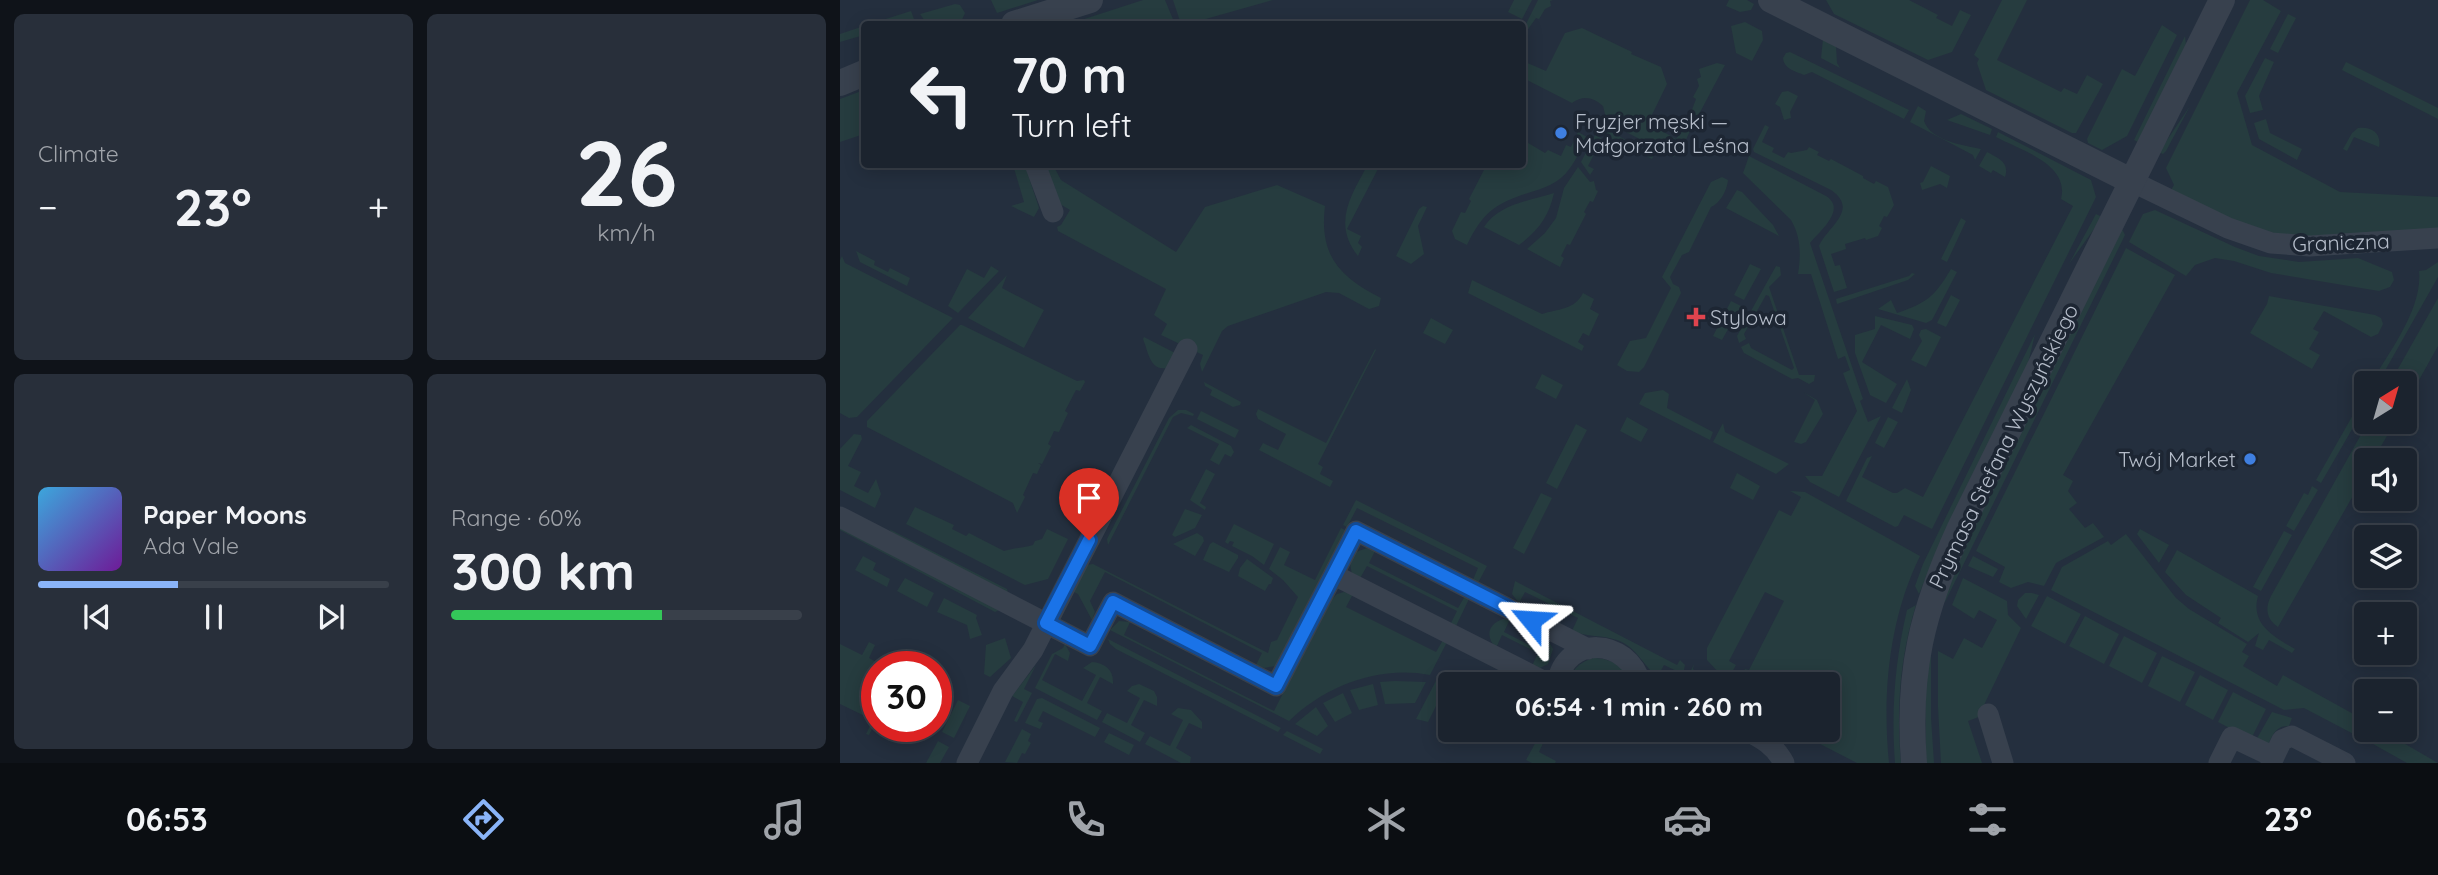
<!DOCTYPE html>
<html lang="en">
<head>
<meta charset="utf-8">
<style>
	:root { --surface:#1b232e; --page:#282f3a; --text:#f1f3f6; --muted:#a0a4aa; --line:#39404a; --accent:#8ab4f8 }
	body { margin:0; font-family:Quicksand,sans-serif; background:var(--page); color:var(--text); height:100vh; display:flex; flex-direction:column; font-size:26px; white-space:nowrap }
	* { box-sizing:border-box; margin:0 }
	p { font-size:23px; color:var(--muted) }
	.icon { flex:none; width:38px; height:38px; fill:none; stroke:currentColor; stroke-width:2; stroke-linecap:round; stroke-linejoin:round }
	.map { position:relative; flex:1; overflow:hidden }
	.side { display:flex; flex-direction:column; gap:14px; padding:14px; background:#0f1319; width:840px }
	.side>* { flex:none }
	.hud { position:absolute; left:21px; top:21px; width:665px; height:147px; border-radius:7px; box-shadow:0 4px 18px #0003,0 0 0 2px var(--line); background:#1b232e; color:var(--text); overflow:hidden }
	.needle { width:46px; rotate:37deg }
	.controls { position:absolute; left:1514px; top:371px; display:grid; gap:14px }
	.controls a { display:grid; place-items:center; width:63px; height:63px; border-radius:7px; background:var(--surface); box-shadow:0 4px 18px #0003,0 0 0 2px var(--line); font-size:35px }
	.speed { position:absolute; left:21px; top:651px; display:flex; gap:14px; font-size:35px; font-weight:700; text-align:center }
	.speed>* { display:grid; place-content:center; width:91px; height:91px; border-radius:50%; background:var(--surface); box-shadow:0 4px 18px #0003,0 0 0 2px var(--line); line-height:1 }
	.speed .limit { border:10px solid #d22; background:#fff; color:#111 }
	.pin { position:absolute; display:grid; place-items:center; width:60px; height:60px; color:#fff; margin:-72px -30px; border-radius:50% 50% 50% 0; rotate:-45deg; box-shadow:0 0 7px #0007 }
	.pin .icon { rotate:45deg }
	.me { position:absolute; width:77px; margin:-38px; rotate:297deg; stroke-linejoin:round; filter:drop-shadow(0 0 5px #0008) }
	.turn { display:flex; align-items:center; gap:24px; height:147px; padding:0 35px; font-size:32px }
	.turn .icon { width:91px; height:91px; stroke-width:2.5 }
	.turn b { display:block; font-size:49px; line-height:60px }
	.big { font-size:52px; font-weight:700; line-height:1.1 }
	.side .widget { flex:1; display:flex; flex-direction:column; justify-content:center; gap:10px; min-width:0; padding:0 24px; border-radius:10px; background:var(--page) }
	.side .dial { align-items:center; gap:0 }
	.dial b { font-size:91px; line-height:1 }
	.song { display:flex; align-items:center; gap:21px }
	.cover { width:84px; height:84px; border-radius:10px; background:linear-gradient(135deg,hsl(200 70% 55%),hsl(280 70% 35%)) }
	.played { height:7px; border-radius:4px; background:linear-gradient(90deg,var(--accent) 40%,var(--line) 40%) }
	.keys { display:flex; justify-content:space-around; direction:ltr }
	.heat { display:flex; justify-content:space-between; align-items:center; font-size:38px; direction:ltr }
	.charge { height:10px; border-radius:5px; background:linear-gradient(90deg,#34c759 60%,var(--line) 0) }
	.side .tiles { flex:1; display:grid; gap:14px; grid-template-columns:repeat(2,1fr) }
	.trip { position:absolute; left:598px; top:672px; width:402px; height:70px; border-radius:7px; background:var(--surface); box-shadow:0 4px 18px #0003,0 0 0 2px var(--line); font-weight:700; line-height:70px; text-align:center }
	.menu { display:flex; height:112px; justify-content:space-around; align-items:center; background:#0b0e12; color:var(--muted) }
	.menu .icon { width:49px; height:49px }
	.menu .active { color:var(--accent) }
	.menu b { font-size:32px; color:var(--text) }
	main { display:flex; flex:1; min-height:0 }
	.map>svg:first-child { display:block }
</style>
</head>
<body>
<main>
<section class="side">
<div class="tiles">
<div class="widget"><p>Climate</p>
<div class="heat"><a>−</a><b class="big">23°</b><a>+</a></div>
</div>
<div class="widget dial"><b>26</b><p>km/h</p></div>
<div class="widget">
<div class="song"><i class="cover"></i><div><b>Paper Moons</b><p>Ada Vale</p></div></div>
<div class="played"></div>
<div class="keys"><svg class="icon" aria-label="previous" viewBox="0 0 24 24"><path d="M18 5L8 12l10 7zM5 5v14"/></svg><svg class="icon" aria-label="pause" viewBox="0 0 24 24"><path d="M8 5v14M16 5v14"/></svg><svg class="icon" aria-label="next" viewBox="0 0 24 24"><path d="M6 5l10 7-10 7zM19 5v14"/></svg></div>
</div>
<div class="widget"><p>Range · 60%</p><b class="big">300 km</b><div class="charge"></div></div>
</div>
</section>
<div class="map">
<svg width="1598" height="763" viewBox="0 0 1598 763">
	<rect width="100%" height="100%" fill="#242f3e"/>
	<path fill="#263c3f" d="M151 0H198L157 13Z
		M303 0H325L335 24H229Z
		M333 0H433L348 24H341Z
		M674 0H692L682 19 668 12Z
		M698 0H713L710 1 711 6 705 9 699 19 696 18 686 32 683 30Z
		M889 0H907L914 4 911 10 900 12 886 6Z
		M986 0H1069L1098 15 1096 18 1112 26 1120 10 1131 15 1112 52 1088 60 994 14Z
		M1162 0H1187L1157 60 1221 92 1224 88 1237 94 1247 75 1263 84 1236 133H1232L1146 90 1137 63 1139 59 1134 55Z
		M1410 0H1423L1441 11 1397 93 1412 145 1500 192 1598 197V229C1543 233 1461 247 1409 228 1383 218 1357 203 1331 190L1334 185 1326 168Z
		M115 4 120 5 125 13 120 24H87L80 14Z
		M71 11 74 19 56 24H30Z
		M1448 14 1456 18 1438 53 1430 49Z
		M905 22 922 31 923 40 912 61 896 53 891 26Z
		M1322 25 1337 35 1287 136 1262 150 1248 143 1247 139 1282 69 1295 76Z
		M24 26V35L0 42V34Z
		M742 28 792 52 791 54 821 67 827 84 808 123 836 139 847 123 852 127 841 150 833 146 831 151 836 154 834 157 767 122 763 106C753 97 743 95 732 103L683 78V61L706 71 725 33Z
		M1345 36 1346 44 1298 142 1294 140Z
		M983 39 996 46 997 63 1000 68 981 58Z
		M950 52 1069 110 1064 119 972 72 964 75C955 71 944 69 943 58L946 53Z
		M1425 58 1434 62 1419 96 1423 110 1410 113 1405 96Z
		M1506 62 1598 108V119L1502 70Z
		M877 63 885 65 857 118 850 115 856 99 853 97 859 86 857 79 861 77 859 69Z
		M24 90V134L0 142V99Z
		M948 91 958 96 950 112 951 118 944 120 940 107 935 104 942 92Z
		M1078 106 1086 111 1084 121C1091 141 1123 145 1141 149L1135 160 1133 155 1070 122Z
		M1350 106 1326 151 1323 154 1319 152Z
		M1121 114 1152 129 1150 135 1107 120Z
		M1426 119 1430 133 1462 149 1457 160 1419 139 1414 123Z
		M925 125 929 127 922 142 934 148 932 152 944 158 948 152 951 153 967 150 969 147 979 152 977 155 989 161 991 159 1023 176V178L1034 184 1036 181 1048 187 1054 205 1047 217 1044 216 1039 226 1042 228 1038 236 1026 240 1025 238 1005 244 1006 249 991 254 995 266 1000 265 1007 288 994 292 979 246C987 227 1020 210 991 190L914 152 913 149Z
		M760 126 814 155 812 159 757 131Z
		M1518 128C1531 126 1542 133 1539 147L1514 137 1507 151 1503 149 1512 133Z
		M738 132 747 137C740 151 733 168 721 178 712 185 702 189 691 192 656 203 643 212 627 245L615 239 612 231 621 212 625 213 631 201 629 199 645 168 647 169 649 165 682 164 683 140 705 153 708 150 721 156 726 145 731 147Z
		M1158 132 1251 180 1256 197 1092 529 1064 515 1058 526 1055 527 1006 501 1027 458 1032 456 1022 477 1053 493H1057L1065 488 1083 497 1233 206 1221 199C1230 164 1180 150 1156 137Z
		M755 135 765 140 757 156 754 154 748 166 754 169 750 175 741 162Z
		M1147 152C1158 158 1170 162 1165 177L1153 170 1151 173 1139 166Z
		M909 156 986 196C1007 209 980 231 970 243L1023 399 1020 401 1028 422 1041 416 999 497 970 482 965 476H982L1017 411 1003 373 1010 370 1005 356 998 359 971 274H958C961 255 961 237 951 220L903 173Z
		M528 164 540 165 507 229 521 236 518 243 522 247 518 256C492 223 511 196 528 164Z
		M173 165H185L199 208 194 217 171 206 184 202Z
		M204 165H213L221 180 336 252 365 207 437 185 485 206C479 255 499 277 541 298L539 306 529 309 499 293 486 292 388 326 382 331 362 372 360 364 363 355 321 335 327 324 314 315 326 289 218 231 217 227 221 225 230 210 220 204Z
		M1091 166 1110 176 1107 188 1100 184 1082 190 1080 183 1083 182Z
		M738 167 750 182 754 181 756 190 758 191 753 202 750 201 744 212 746 214 730 245 727 244 721 256 724 258 720 267 687 249 705 233 716 218 724 188Z
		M882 177 888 180C887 191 880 203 871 207L849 252 842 255 830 277 833 284 839 287 841 293 804 367 799 372 787 371 777 365 790 341 806 338 831 288 822 277 871 182Z
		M897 190 902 192 933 225 939 236 886 208Z
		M714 193C709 216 699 230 679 245L644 227C659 204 689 201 714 193Z
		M583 206 587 207 578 226 584 254 571 264 556 256 579 209Z
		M1315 210 1395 247 1419 256 1459 262 1518 258 1552 272 1554 280 1550 287 1539 291 1431 273 1394 261 1375 258 1355 265 1346 276 1289 242 1303 214Z
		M1256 214 1262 217 1259 222 1229 264Z
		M1121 218 1126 221 1107 262 1101 259Z
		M1281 227 1285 235 1105 602 1102 600 1119 558Z
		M1286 248 1335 275 1223 475 1233 481 1228 491 1237 503 1229 509 1245 528 1253 523 1264 537 1216 563 1204 586 1188 582 1171 588 1159 582 1165 567 1136 551Z
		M16 251 35 261 34 265 48 272 50 268 70 278 67 286 20 262Z
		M2 256 5 263 113 318 17 417 9 418 0 413V260Z
		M1598 262V277L1538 383H1531C1549 352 1583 308 1579 271L1586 270Z
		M910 264 921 269 904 300 894 295Z
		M151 266 159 271 118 313 108 306 127 269 144 278Z
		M936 266 940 267 941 275 929 287 959 375H975L974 381 969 384 958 378 952 379 904 353 901 347 909 343 911 348 952 370 954 368 929 296 926 295 904 334 906 339 899 343 897 336Z
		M1111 269 1117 272 1092 320 1086 323 1038 309 1051 300 1057 313C1087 303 1095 296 1111 269Z
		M1072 273 1075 274 1068 280 997 304 996 299 1069 276Z
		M167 275 162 288 204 310 184 348 128 318Z
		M632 280 702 314C717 309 735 310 743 293L754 299 750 309 759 314 749 336 743 333 738 342 744 346 742 351 628 293Z
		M1111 295 1120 300 1106 327 1097 323Z
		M1429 296 1535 315 1541 318 1543 324 1538 334 1531 337 1484 311 1473 329 1479 332 1469 349 1480 355 1472 369 1410 333 1427 304Z
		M1598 298V346L1565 405 1564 383H1550Z
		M891 301 901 306 882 340 873 336Z
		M1035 316 1072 325 1074 329 1070 339 1041 325 1022 362 1057 384 1046 403 1030 395 1015 353V335L1035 329Z
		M591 318 613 330 605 344 583 333Z
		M120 325H122L237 381 244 380 245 382 240 391 236 390 225 411 228 413 219 432 214 431 208 444 211 446 202 464 198 463 201 465 197 474 193 473 183 495 185 497 177 513 173 503 27 427V421Z
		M1086 329 1101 337 1086 367 1071 360 1082 341 1079 335 1081 330Z
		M1195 334 1187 368 1105 532 1079 594 1075 586 1083 564Z
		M304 337 337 354 326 368C310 371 308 351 303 339Z
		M535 349 536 350 478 464 483 467 480 474 493 481 490 487 419 450 423 443 438 450 446 434 418 419 416 414 418 409 486 443Z
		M702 374 723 385 716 399 695 388Z
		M1067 379 1071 390 1062 413 1052 408Z
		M364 382 401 402 400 405 393 407 370 395 372 390 365 386Z
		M823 390 829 394 827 408 873 432 870 440 799 404 805 393Z
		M963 392 977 400 983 414 966 442 961 444 954 442 975 400Z
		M1526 392V405L1481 483 1476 480Z
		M338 410H346L354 414 353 416 341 413 333 417 268 545 267 539 329 418Z
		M361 411 399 430 395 438 357 419Z
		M787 417 808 429 801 442 780 431Z
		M1048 417 1058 422 1044 448 1035 443Z
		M1528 422H1555L1533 460H1526V473L1438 627C1426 619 1425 608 1431 596Z
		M883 423 885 432 949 464 936 474 873 442Z
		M736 424 747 430 717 489 706 483Z
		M351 425 391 446 394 452 391 457 385 454 379 465 370 460 379 444 347 428Z
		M14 434 21 435 22 439 8 466 21 472 14 486 28 493 36 479 41 494 35 508 0 490V449Z
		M366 469 375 474 360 503 366 507 365 510 350 500Z
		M897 473 920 486 913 500 890 488Z
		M1472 486 1478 490 1454 531 1446 526 1464 493 1468 495Z
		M950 491 965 492 1080 556C1049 619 1042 694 1049 763H1017L953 730H989V684H897L905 669 909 670 944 601 925 592 889 661 896 665 890 676 880 674 867 660V648L939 510 951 516 961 497Z
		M701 493 712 498 684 554 673 548Z
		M516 500 647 566 638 583 632 582 638 568 517 508 507 527 503 525Z
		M75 507 114 525 112 529 126 536 129 533 164 551C174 548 182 548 193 545L195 541 202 539 207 529 228 539 208 579 185 585 66 524Z
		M345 509 362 515 355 528 335 537 332 535Z
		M394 524 434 544 424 565 412 556 392 546 394 542 390 541 388 544 385 542Z
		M0 527 159 610 155 612 0 530Z
		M501 528 505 530 435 666 424 668 416 665 422 653 265 572 250 601 255 612 252 620 238 594 232 591 247 565 253 564 428 653 431 642 437 640 458 597 443 580 429 569 440 547 450 552 444 565 475 580Z
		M49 529 167 589 168 593 53 534Z
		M1300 529 1329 545 1319 563 1297 534Z
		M1444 531 1452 535 1421 591 1413 587Z
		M357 533 363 537 364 541 355 556 333 544Z
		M1286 534 1336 598 1349 609 1407 644 1402 652 1409 656 1403 666 1437 686 1443 675 1526 721V730H1530L1523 739 1464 708 1444 710 1211 590 1222 567 1268 541 1271 545Z
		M373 542 398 555V558L389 572 363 560 370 544Z
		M527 548 535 551 529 563 618 608 625 596 629 599 616 626 610 625 617 611 527 566 519 580 512 575 510 563 516 552Z
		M1337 550 1418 596C1410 624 1434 637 1455 649L1452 653 1429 640 1423 650 1415 646 1419 633 1408 642 1378 623 1381 618 1346 595 1325 572Z
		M23 556 36 563 33 570 50 579 47 587 15 570Z
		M1133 556 1158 569 1153 577 1128 566Z
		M407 559 433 578 431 584H429L425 591 398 576 400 568Z
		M65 578 94 593 87 607 57 591Z
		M1123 578 1167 601 1168 615 1181 628 1144 705V715L1128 721 1142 763H1101L1098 707V651L1113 659 1124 638 1142 648 1157 620 1139 610 1134 619 1112 605Z
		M675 581 837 665 840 660 845 665 843 674 824 665 818 676 815 675C802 663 795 646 777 640 762 635 747 637 732 631L738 618 685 592 679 603 672 594Z
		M504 592 513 594 506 607 596 652 603 640 607 642 590 675C539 665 485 686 449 721L270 630 279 621 290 622 284 635 434 711 489 602 497 594Z
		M1185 593H1192L1199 595 1186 619 1177 606 1178 600Z
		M1207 596 1241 614 1225 644 1191 626Z
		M104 598 137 615 136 618 142 635 130 639 127 625 97 612Z
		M1076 605C1060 657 1056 709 1061 763H1055C1051 710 1055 661 1067 610Z
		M1245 616 1279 634 1264 664 1229 646Z
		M663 619H670L664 632 699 650 706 637 713 649 708 664 700 668 692 666 698 653 662 635 656 648C645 636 648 624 663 619Z
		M1284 636 1317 653 1302 683 1269 666Z
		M165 638 171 658 150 677 144 674 146 645Z
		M268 639 441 728 438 732 276 649 270 644Z
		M29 642 35 645 29 658 45 667H37V719L29 735 26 734 33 720 0 704V644L22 655Z
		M225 644 230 653 228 661 215 654 202 680 242 701 256 675 243 668 252 662C265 663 274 670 273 684L260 677 247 703 262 711 257 720 195 688 212 654 223 648Z
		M1091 650V718L1094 763H1086L1085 682Z
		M1322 656 1355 672 1340 702 1308 686Z
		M753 658C771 658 785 666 789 684H727C732 670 738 663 753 658Z
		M854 664 853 669 862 677 880 684H863L848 677Z
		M196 665 184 689 192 693 177 722 174 721 183 702 172 696Z
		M1360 675 1388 690 1373 720 1345 705Z
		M598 677 609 680 588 722 576 719Z
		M555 681 586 682 575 703 545 704 540 682Z
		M299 684 314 691 317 697V706L304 700 291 725 305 733 300 742 262 722 267 713 287 723 300 698 287 691 292 686Z
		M533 684 538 705 519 710 510 690Z
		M1393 692 1426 709 1411 739 1378 722Z
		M503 693 512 713 495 722 483 703Z
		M202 698 260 728 255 737 203 711 198 721 203 723 200 729 185 723 197 699Z
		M118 700 130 706 114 738 102 732Z
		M476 707 488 726 477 736 455 724Z
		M338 708 351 710 362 722V729L349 723 336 748 351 757 350 763H341L305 744 310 736 330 746 343 720 331 714Z
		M1432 712 1452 718 1449 726C1435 725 1432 737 1427 747L1415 742Z
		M182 729 191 734 188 741 191 743 185 754 182 753 177 763 165 762Z
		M1538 730H1541L1598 763H1567L1533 744Z
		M447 731 483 749 480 754 443 735Z
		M269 733 294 745 289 755 264 742Z
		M698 738 704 741 699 752 716 761 715 763H692L686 760Z
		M98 741 109 747 100 763H86Z"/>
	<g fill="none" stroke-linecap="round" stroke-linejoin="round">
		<path stroke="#38414e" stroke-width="21" d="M195 164 213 212
			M1291 181 1388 228 1431 243 1470 246 1598 238
			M0 517 250 646 273 602 436 686 516 531 748 649
			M494 575 709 684
			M717 684C725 634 788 637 801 684
			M1148 714 1163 763
			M745 730 761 732 774 730
			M905 730C922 738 935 746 944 763
			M127 763 163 691 193 650 347 349
			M1379 763 1392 737 1434 757
			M1431 763 1442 740 1452 736 1505 763"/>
		<path stroke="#38414e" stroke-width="26" d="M931 0 1291 181
			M174 24 250 0
			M0 83 24 73
			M1074 763C1067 672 1082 611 1120 528L1382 0"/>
	</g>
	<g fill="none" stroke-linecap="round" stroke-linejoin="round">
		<g stroke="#114b97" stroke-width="18">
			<path id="route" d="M249 540 206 623 250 646 273 602 436 686 516 531 691 620"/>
		</g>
		<use href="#route" stroke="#1a73e8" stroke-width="12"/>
	</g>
	<g fill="#3f7fe0" stroke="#1d2633" stroke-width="2.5">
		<circle cx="721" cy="133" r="7"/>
		<circle cx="1410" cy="459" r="7"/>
	</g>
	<path fill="#e0444e" stroke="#1d2633" stroke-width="2.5" d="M852.5 306.5h7v7h7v7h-7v7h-7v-7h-7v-7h7z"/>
	<g text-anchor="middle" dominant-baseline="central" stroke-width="7" stroke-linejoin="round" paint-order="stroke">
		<g font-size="21" fill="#b4bcc9" stroke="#1d2633" text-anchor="start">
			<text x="735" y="121">Fryzjer męski —<tspan x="735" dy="24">Małgorzata Leśna</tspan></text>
			<text x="870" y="317">Stylowa</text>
			<text x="1396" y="459" text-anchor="end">Twój Market</text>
		</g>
		<g font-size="21" fill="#b4bcc9" stroke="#1d2633">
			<text transform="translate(1501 242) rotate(-2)">Graniczna</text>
			<text transform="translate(1163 446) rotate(-64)">Prymasa Stefana Wyszyńskiego</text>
		</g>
	</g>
</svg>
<div class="controls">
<a><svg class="needle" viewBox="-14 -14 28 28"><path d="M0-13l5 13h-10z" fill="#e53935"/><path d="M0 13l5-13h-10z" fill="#a0a4aa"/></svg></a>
<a><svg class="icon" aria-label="sound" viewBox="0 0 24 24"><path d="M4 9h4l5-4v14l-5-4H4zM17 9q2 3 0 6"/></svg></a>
<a><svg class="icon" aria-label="layers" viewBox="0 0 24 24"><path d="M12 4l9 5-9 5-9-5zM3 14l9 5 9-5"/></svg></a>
<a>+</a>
<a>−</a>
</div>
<div class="speed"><div class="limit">30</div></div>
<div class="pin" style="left:249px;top:540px;background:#d93025"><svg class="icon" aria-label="arrive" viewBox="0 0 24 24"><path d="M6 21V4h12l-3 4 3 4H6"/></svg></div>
<svg class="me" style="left:691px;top:620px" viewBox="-20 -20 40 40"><path d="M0-17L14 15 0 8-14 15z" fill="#1a73e8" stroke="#fff" stroke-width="4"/></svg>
<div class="trip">06:54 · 1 min · 260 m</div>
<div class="hud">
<div class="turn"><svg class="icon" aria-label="left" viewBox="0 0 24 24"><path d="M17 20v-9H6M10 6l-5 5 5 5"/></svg><div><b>70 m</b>Turn left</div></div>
</div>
</div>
</main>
<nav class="menu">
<b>06:53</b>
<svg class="icon active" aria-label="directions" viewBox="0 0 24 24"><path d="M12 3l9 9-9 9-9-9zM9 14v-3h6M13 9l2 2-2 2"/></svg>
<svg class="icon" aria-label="music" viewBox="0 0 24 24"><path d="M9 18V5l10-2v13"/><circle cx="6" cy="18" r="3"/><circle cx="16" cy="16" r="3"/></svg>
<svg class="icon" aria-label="phone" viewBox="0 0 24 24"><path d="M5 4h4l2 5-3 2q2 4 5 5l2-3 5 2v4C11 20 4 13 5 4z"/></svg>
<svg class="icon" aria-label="climate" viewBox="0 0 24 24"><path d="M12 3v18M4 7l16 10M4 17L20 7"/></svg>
<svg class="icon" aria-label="car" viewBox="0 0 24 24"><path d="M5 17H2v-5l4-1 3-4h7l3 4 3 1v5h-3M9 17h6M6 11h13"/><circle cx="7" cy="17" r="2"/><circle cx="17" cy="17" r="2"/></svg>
<svg class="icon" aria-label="filters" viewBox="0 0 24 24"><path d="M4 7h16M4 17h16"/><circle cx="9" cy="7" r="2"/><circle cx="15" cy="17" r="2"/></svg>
<b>23°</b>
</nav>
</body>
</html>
